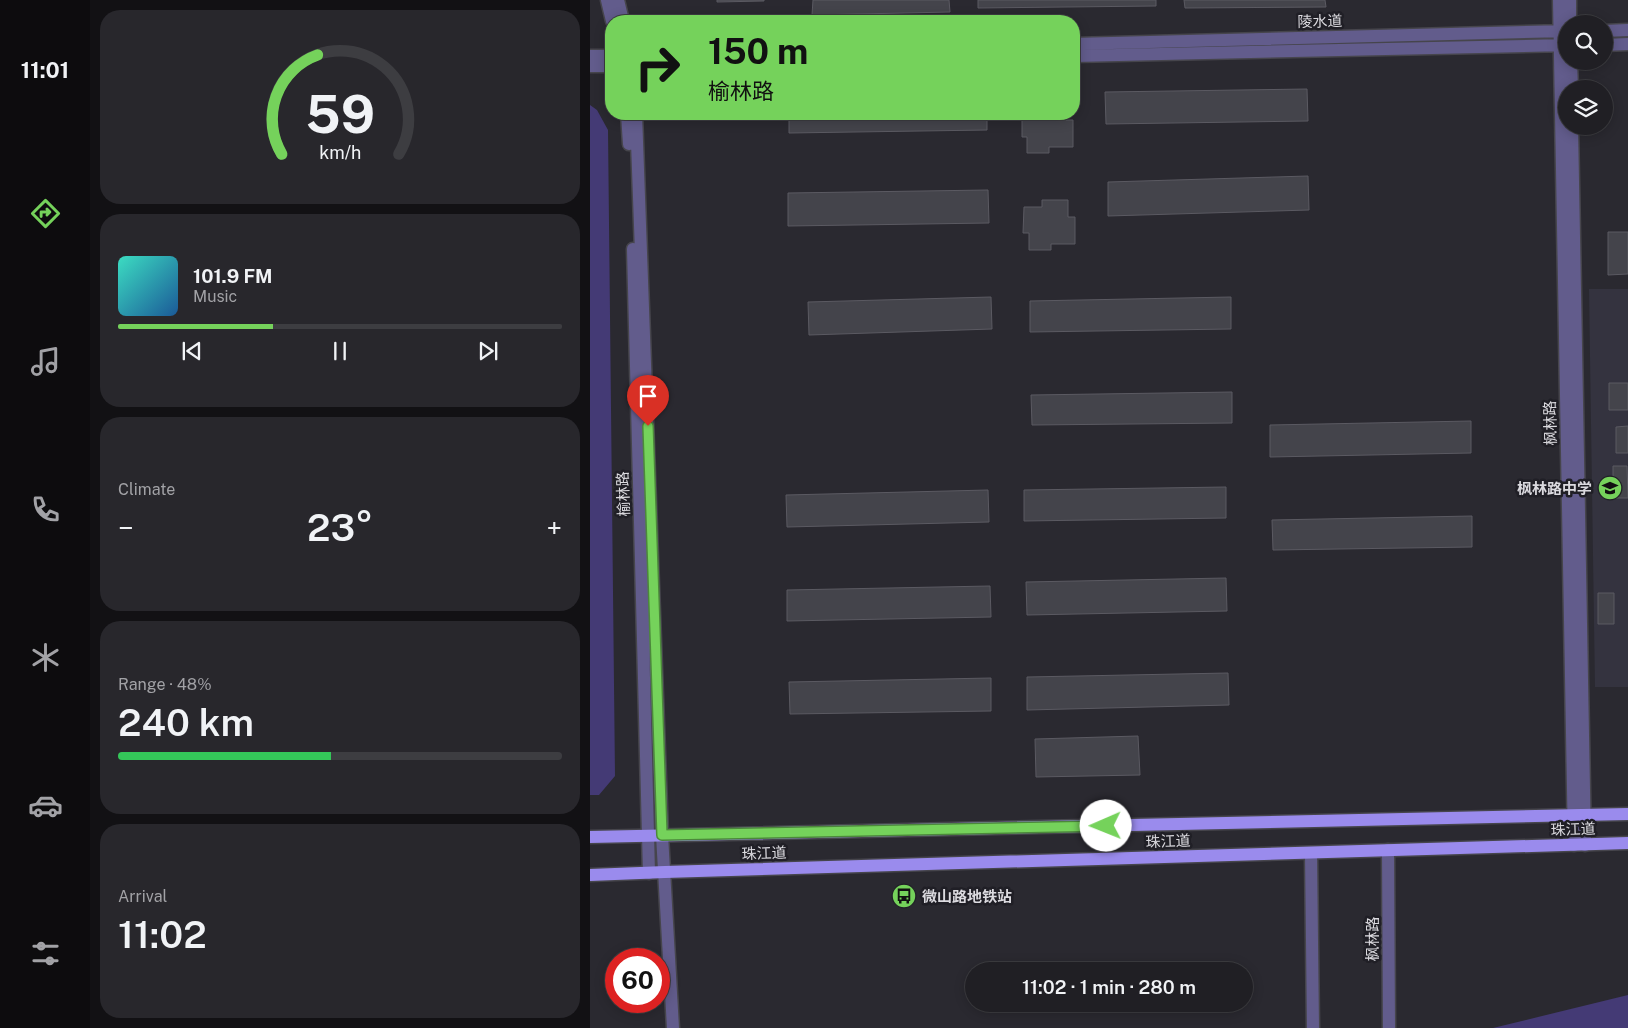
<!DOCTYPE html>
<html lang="en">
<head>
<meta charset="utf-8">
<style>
	:root { --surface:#201f24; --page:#28272c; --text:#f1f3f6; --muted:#a2a2a6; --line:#3d3d41; --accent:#75d25b }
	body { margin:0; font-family:"Public Sans","Noto Sans SC",sans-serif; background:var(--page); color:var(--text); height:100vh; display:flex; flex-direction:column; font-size:19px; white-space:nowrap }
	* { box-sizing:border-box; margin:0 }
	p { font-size:16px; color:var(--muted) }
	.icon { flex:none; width:28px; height:28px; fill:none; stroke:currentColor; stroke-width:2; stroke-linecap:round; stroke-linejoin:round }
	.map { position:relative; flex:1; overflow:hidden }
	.details { display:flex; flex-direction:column; gap:10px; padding:10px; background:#121114; width:500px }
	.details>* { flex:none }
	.hud { position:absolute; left:15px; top:15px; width:475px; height:105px; border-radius:20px; box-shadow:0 2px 12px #0003,0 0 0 1px var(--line); background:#75d25b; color:#111; overflow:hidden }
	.tools { position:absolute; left:968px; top:15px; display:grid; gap:10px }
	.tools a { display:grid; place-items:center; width:55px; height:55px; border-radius:50%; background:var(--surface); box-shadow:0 2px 12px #0003,0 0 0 1px var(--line); font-size:25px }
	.speed { position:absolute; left:15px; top:948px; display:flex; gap:10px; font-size:25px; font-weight:700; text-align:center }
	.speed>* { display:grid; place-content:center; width:65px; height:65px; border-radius:50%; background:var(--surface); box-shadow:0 2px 12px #0003,0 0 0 1px var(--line); line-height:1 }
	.speed .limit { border:8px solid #d22; background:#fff; color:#111 }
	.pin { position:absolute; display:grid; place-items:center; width:42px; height:42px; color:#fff; margin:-51px -21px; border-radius:50% 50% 50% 0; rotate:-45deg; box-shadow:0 0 5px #0007 }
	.pin .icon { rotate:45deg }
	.me { position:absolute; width:55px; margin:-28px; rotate:269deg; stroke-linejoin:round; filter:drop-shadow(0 0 4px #0008) }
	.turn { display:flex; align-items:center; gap:18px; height:105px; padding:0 20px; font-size:22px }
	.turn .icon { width:65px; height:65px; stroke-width:2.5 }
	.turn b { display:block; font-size:35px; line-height:42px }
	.big { font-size:38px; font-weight:600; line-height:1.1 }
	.details .widget { flex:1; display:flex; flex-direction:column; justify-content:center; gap:8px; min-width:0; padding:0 18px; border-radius:20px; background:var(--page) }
	.details .dial { align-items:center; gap:0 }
	.dial svg { height:130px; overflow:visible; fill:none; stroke:var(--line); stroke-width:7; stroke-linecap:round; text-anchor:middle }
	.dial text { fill:var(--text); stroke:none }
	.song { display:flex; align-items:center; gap:15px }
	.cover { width:60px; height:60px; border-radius:8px; background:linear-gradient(135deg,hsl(170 70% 55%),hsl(210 70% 35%)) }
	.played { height:5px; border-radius:2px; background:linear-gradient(90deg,var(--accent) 35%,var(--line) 35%) }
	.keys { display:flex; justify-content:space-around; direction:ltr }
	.heat { display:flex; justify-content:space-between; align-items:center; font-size:28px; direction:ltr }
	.charge { height:8px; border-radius:4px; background:linear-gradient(90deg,#34c759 48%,var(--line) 0) }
	.trip { position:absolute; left:375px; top:962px; width:288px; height:50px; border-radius:25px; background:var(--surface); box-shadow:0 2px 12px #0003,0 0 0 1px var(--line); font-weight:600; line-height:50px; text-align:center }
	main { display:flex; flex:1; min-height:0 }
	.dock { display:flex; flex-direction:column; width:90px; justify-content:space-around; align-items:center; background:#0d0c0e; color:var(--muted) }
	.dock .icon { width:35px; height:35px }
	.dock .on { color:var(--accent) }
	.dock b { font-size:22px; color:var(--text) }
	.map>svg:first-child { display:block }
</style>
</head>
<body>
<main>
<nav class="dock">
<b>11:01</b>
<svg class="icon on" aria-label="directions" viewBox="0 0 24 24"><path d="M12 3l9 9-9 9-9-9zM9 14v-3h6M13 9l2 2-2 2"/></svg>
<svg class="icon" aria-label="music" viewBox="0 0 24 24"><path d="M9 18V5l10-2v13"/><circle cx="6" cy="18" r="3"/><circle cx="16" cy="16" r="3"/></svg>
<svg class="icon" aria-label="phone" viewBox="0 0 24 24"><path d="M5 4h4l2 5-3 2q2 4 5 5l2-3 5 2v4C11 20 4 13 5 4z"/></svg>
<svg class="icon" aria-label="climate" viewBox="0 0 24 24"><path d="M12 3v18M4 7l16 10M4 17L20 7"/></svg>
<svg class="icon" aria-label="car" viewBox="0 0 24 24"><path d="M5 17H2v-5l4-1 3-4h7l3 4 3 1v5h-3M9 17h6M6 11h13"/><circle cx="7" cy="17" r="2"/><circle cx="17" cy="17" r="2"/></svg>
<svg class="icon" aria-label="filters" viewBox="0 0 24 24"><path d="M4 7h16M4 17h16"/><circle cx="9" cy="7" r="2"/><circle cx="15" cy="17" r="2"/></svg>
</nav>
<section class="details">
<div class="widget dial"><svg viewBox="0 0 100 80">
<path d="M14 69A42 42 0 1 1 86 69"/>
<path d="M14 69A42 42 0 0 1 36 8" stroke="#75d25b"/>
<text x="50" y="56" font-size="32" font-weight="700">59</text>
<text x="50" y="72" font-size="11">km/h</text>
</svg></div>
<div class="widget">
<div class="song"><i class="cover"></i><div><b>101.9 FM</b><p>Music</p></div></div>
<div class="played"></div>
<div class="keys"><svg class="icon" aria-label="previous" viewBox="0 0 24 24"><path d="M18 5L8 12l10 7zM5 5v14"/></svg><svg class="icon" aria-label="pause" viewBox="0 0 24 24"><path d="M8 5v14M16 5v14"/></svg><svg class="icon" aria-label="next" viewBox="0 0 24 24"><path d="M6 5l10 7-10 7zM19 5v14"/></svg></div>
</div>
<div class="widget"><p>Climate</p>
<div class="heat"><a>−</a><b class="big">23°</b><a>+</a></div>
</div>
<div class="widget"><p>Range · 48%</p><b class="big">240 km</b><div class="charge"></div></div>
<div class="widget"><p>Arrival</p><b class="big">11:02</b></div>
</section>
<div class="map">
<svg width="1038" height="1028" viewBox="0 0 1038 1028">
	<rect width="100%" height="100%" fill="#2a2930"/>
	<path fill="#34333f" d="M999 289H1038V687H1005Z"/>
	<path fill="#443a75" d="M0 105 7 110 18 130 25 776 9 795H0Z
		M1038 995V1028H903Z"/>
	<path fill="#44444b" stroke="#5b5a62" d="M127 0H174V1L127 2Z
		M223 0H359L360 12 222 15Z
		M388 0H566V6L388 8Z
		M594 0H735L736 7 595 8Z
		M717 89 718 121 516 124 515 92Z
		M199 114H397V130L199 133Z
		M432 114H476V120H483V147H459V153H437V137H432Z
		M718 176 719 210 518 216V182Z
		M398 190 399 223 198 226V193Z
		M452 200H478V217H485V244H461V250H439V233H433L434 207H452Z
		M1018 232H1038V274L1018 275Z
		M401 297 402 329 219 335 218 302Z
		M641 297V329L440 332V301Z
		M1019 383H1038V410H1019Z
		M642 392V423L442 425 441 395Z
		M881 421V453L680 457V425Z
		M1038 426V453H1026V427Z
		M1023 466H1037L1038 498H1023Z
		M636 487V518L434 521V490Z
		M398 490 399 522 197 527 196 495Z
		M882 516V547L683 550 682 520Z
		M636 578 637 611 437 615 436 582Z
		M400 586 401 617 197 621V590Z
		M1008 593H1024V624H1008Z
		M638 673 639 705 437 710V677Z
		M401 678V711L200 714 199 682Z
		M548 736 550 775 446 777 445 739Z"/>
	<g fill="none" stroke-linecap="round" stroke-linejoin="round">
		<g stroke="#46454c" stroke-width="15">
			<path id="minor" d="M17 0 22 21
				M28 0 33 21
				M969 0 984 845
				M980 0V24
				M1014 31 1038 30
				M484 44 976 31
				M1014 45 1038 44
				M0 56H21
				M484 56 976 45
				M981 61 982 89
				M0 66H21
				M37 114 39 144
				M46 114 72 835 83 1028
				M982 126 995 845
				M43 249 59 873
				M798 850 799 1028
				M721 853 723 1028"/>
		</g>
		<g stroke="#46454c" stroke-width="15">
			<path id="major" d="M0 837 1038 814
				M0 875 75 872 1038 843"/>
		</g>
		<use href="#minor" stroke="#625c8c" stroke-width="12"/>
		<use href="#major" stroke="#9a8bed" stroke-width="12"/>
	</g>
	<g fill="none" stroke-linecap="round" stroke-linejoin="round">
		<g stroke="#4c883b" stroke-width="12">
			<path id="route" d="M58 426 72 835 516 826"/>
		</g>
		<use href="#route" stroke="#75d25b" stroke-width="9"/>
	</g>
	<defs>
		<g id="school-disc" transform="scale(1.25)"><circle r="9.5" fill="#75d25b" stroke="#201f26"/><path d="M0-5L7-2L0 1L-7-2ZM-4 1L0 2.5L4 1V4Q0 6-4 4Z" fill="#111"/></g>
		<g id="bus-disc" transform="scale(1.25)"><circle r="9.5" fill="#75d25b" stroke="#201f26"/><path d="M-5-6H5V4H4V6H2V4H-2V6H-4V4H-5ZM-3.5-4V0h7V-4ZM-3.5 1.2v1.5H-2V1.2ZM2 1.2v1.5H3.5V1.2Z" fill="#111"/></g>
	</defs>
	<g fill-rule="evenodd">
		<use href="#school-disc" x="1020" y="488"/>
		<use href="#bus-disc" x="314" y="896"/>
	</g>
	<g text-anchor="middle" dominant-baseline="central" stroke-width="5" stroke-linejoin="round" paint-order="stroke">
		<g font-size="15" fill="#dbdadf" stroke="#201f26">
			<text transform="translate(730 21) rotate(-1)">陵水道</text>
			<text transform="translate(960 423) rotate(-91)">枫林路</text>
			<text transform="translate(33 494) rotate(-92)">榆林路</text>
			<text transform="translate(983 829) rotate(-2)">珠江道</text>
			<text transform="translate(578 841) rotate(-2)">珠江道</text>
			<text transform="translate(174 853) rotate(-2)">珠江道</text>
			<text transform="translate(782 939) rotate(-90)">枫林路</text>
		</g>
		<g font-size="15" font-weight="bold" fill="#dbdadf" stroke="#201f26" text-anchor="end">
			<text x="1002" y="488">枫林路中学</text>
			<text x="332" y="896" text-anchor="start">微山路地铁站</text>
		</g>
	</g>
</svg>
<div class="tools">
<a><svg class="icon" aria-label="search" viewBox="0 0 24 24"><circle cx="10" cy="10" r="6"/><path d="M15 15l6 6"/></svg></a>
<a><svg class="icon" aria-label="layers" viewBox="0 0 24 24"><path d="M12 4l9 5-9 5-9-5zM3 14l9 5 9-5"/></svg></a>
</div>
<div class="speed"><div class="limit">60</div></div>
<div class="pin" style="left:58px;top:426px;background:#d93025"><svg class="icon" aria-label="arrive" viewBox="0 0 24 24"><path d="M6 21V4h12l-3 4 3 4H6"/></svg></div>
<svg class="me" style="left:516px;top:826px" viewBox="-20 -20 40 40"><circle r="19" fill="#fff"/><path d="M0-13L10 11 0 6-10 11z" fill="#75d25b"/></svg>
<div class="trip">11:02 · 1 min · 280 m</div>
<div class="hud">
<div class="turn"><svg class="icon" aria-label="right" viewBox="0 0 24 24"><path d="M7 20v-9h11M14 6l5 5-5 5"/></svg><div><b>150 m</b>榆林路</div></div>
</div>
</div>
</main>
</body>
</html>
